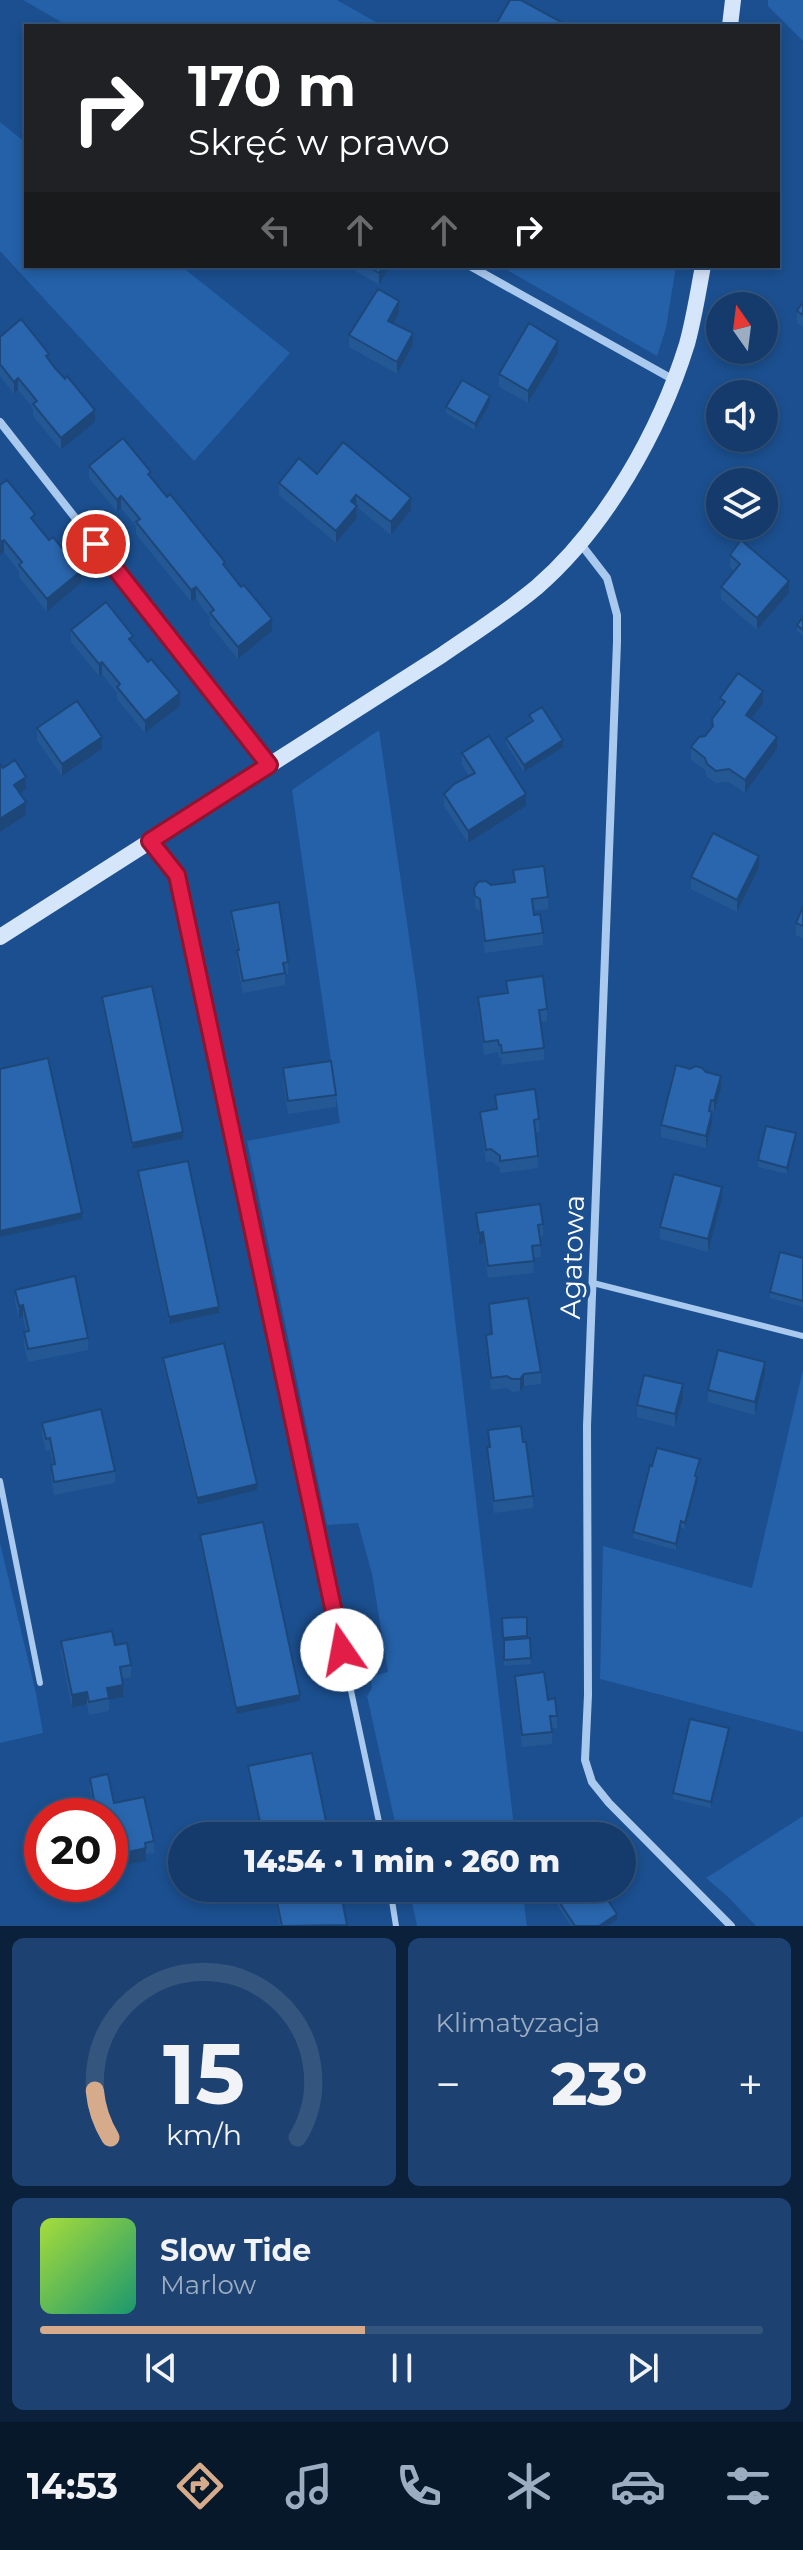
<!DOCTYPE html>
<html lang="pl">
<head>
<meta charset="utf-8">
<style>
	:root { --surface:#143b6b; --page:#1d4271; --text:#f1f3f6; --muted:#9dadc1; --line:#33557e; --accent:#d6ab8b }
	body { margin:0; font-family:Montserrat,sans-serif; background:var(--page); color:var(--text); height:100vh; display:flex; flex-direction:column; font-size:30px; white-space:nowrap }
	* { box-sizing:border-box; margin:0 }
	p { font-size:26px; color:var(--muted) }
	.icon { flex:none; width:44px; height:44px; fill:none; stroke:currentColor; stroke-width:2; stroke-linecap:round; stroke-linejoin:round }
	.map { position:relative; height:1926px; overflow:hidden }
	.panel { display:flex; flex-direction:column; gap:12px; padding:12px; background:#0b203b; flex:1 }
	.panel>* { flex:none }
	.guide { position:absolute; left:24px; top:24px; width:756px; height:244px; border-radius:0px; box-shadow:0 4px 12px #0003,0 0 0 2px var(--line); background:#202124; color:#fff; overflow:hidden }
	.needle { width:52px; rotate:346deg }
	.tools { position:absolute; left:706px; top:292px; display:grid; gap:16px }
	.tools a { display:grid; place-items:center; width:72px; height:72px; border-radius:50%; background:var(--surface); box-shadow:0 4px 12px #0003,0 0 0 2px var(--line); font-size:40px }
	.speed { position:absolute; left:24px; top:1798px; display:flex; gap:16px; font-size:40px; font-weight:700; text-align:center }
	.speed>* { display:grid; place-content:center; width:104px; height:104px; border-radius:50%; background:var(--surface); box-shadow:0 4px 12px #0003,0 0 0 2px var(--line); line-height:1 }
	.speed .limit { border:12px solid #d22; background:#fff; color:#111 }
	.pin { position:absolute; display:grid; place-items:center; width:68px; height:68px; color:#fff; margin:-34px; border:4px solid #fff; border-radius:50%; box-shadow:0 2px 8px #0007 }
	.me { position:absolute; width:88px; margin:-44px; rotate:348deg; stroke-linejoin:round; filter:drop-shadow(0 0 6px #0008) }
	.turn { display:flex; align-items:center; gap:28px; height:168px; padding:0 32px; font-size:36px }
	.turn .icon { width:104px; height:104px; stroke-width:2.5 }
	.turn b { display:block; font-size:56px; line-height:68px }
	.lanes { display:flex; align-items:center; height:76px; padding:0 32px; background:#0003; justify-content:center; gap:40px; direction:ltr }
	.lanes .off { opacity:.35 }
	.big { font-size:60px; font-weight:800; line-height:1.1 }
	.panel .card { flex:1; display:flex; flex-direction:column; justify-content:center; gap:12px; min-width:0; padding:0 28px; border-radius:12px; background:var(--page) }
	.panel .dial { align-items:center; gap:0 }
	.dial svg { height:208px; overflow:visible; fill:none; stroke:var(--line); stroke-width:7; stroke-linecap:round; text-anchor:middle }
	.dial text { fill:var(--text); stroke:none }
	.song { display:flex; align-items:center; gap:24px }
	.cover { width:96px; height:96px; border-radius:12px; background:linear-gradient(135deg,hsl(80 70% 55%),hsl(160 70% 35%)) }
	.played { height:8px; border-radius:4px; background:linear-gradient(90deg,var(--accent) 45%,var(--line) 45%) }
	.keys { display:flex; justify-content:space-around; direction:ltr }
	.heat { display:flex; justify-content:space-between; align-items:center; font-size:44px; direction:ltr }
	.panel .tiles { flex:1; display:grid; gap:12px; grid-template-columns:1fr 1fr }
	.card:last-child { grid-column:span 2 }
	.trip { position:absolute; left:168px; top:1822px; width:468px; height:80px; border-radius:40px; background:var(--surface); box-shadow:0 4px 12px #0003,0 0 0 2px var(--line); font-weight:800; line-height:80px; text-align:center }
	.tab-bar { display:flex; height:128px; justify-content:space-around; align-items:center; background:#08182b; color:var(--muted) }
	.tab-bar .icon { width:56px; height:56px }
	.tab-bar .active { color:var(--accent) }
	.tab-bar b { font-size:36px; color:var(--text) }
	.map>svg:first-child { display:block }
</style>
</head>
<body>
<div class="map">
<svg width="803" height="1926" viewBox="0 0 803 1926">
	<rect width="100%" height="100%" fill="#1b4f8f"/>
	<path fill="#2461a8" d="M23 0H337L383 26H68Z
		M768 0H803V41L768 6Z
		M0 122 26 143V266H181L290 353 194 461 0 251Z
		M500 266H676L666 328 657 356Z
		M379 730 417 992 515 1836H398L367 1696 372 1688 370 1677 388 1672 372 1574 358 1523 327 1525 247 1141 340 1123 292 790Z
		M803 1370V1732L600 1679 603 1546 752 1588Z
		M0 1543 36 1693 43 1733 0 1743Z
		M803 1816V1926H756L727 1896 706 1878Z
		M409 1888H522L527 1926H417Z"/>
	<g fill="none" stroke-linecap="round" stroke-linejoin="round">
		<path stroke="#a9c9ee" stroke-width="6" d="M152 844 177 875 382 1836
			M593 1283 803 1336
			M0 1481 40 1683
			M390 1888 396 1926"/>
		<path stroke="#a9c9ee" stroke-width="8" d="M470 266 674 380
			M0 422 269 765
			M580 543 607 578 617 615V642L587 1426 588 1695 585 1760 592 1782 609 1803 731 1926"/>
		<path stroke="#d6e6fa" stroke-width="16" d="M730 26 733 0
			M0 937 442 655C474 633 507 612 537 587 606 527 660 431 687 344 694 319 698 292 703 266"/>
	</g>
	<path fill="#245895" d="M354 266H390L379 285 354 270Z
		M803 302V327L797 323V311Z
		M399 313 393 324 413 345 397 374 349 347V335Z
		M0 337 49 359 95 422 61 450 33 416V408L18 390 14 394 0 376Z
		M558 353 528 403 499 387V374Z
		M490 403 475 430 446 413V407Z
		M89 466 151 478 225 568 272 631 238 659 210 625V617L204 610 196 599 191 602 136 534V526L121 508 117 512 89 478Z
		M317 474 411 510 391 535 357 507V518L336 543 279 495V483Z
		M0 485 35 522 81 583 47 612 19 577V571L4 552 0 554Z
		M730 555 789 593 757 630 721 599V587L734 571 730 567Z
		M803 617V636L797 631V625Z
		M71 630 133 645 180 706 145 733 117 699V693L102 674 99 676 71 642Z
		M720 698 763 703 752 719 777 749 745 793 729 782 716 783 707 777 705 770 691 760V747L705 736 712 727V719L720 709Z
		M529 715 563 747 524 772 506 744V738L530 723Z
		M37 728 102 749 62 776 37 740Z
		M462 753 526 806 468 843 444 806V794L469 776 462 765Z
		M759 868 737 912 691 889V877Z
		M513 870 548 897V909L533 911 534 915 543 933V945L485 953 480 911 475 908 474 888 513 882Z
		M803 906V938L796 935V923Z
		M231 911 288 962V974H285V985L243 993 237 963V950L231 924Z
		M506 981 547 1009V1021L541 1022 544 1048V1060L502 1065 501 1057H499L498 1052 484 1055 478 1009V997L506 993Z
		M102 997 183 1139 132 1149 102 1003Z
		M283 1068 336 1095V1107L288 1114 283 1080Z
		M721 1089 714 1113 712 1112V1124L706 1148 661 1137V1125Z
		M495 1095 539 1119V1132H536L538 1168 500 1173V1168L491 1161 486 1162 480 1124V1112L495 1109Z
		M796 1139 787 1174 758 1167V1160Z
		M138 1171 219 1313 169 1324 138 1178Z
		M722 1199 708 1252 660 1239V1227Z
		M476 1213 543 1224V1236L540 1237 541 1257 533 1258 534 1273 488 1278 483 1244 479 1245Z
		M803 1258V1307L770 1298V1292Z
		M15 1290 88 1338V1350L28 1362 24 1345V1332H26L23 1317 19 1318 15 1302Z
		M489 1304 541 1372V1384L524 1386 520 1391 512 1392 507 1388 491 1390 486 1347V1335L491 1334Z
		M163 1358 257 1490 197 1505 163 1364Z
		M765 1374 755 1415 708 1402V1390Z
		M683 1397 675 1427 637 1417V1405Z
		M42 1423 115 1471V1483L54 1495 51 1477V1465H53L50 1450 46 1451 42 1435Z
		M488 1430 533 1496V1508L494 1513 487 1460V1447H489Z
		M700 1465 697 1477V1483L685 1529 681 1528 676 1550 633 1538V1532Z
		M200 1535 300 1701 236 1714 200 1541Z
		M527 1617V1638H530L531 1664 504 1666 502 1618Z
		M61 1641 115 1645 131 1665V1677L122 1679 123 1697 109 1700V1711L89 1715 87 1704 72 1708 61 1653Z
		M515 1676 548 1700 557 1716V1728H552V1744L522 1747 515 1688Z
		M729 1734 711 1808 673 1799V1793Z
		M248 1766 329 1836H262L248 1772Z
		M90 1778 154 1841V1853L146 1854V1861L119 1866 118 1860 110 1862V1816H93V1807L90 1790Z
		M273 1888H340L347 1926H280Z
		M546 1888H600L617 1920 608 1926H571Z"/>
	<path fill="#1d4779" d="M383 266H390L379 285V273Z
		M399 301V313L388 334V321Z
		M413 333V345L397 374V362Z
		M558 341V353L528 403V391Z
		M18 378V390L14 394V382Z
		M490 396V403L475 430V424Z
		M95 410V422L61 450V438Z
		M356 495 357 518 336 543V531L351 501Z
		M121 496V508L117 512V500Z
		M411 498V510L391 535V522Z
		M4 540V552L0 555V543Z
		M81 571V583L47 612V599Z
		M789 581V593L757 630V618Z
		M196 587V599L191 602V590Z
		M272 619V631L238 659V647Z
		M102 662V674L99 676V664Z
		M763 691V703L746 727V715Z
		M180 693V706L145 733V721Z
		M102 737V749L62 776V764Z
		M777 737V749L745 793V780Z
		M563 740V747L524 772V765Z
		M26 777V789L14 797V785Z
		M526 794V806L468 843V831Z
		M26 802V815L0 832V819Z
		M759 856V868L737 912V900Z
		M721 1076V1089L714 1113V1101Z
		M712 1112V1124L706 1148V1136Z
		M183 1132V1139L132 1149V1143Z
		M796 1133V1139L787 1174V1168Z
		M722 1187V1199L708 1252V1239Z
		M82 1213V1219L0 1237V1231Z
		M483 1232V1244L479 1245V1233Z
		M23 1305V1317L19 1318V1306Z
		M219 1307V1313L169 1324V1317Z
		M765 1362V1374L755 1415V1402Z
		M524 1374V1386L520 1391V1379Z
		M683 1384V1397L675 1427V1414Z
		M697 1477V1483L685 1529V1523Z
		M257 1484V1490L197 1505V1498Z
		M681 1521V1528L676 1550V1544Z
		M123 1685V1697L109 1700 107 1688Z
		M87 1692V1704L72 1708V1695Z
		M300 1695V1701L236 1714V1708Z
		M729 1728V1734L711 1808V1802Z
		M118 1848V1860L110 1862V1850Z
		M146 1848V1861L119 1866V1854Z
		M617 1914V1920L608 1926H599Z"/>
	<path fill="#2a66ad" stroke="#1d4779" stroke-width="2" d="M510 0H521L563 23 562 26H495Z
		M367 266H383L379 273Z
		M378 289 399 301 388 321 413 333 397 362 349 335Z
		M803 302V315L797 311Z
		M21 319 49 354 46 356 55 368 65 379 67 376 95 410 61 438 33 404 37 401 28 390 18 378 14 382 0 364V337Z
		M529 323 558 341 528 391 499 374Z
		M462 380 490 396 475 424 446 407Z
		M123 438 151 472 148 474 167 497 170 494 225 562 223 564 241 587 244 585 272 619 238 647 210 613 214 610 204 597 196 587 191 590 136 522 140 519 130 507 121 496 117 500 89 466Z
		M343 442 411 498 391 522 356 495 351 501 357 506 336 531 279 483 299 458 317 474Z
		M7 480 35 514 31 518 49 540 53 537 81 571 47 599 19 565 22 562 4 540 0 542V485Z
		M741 540 789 581 757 618 721 587 740 564 730 555Z
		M106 602 133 636 129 639 148 662 151 659 180 693 145 721 117 687 120 684 102 662 99 664 71 630Z
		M803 617V630L797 625Z
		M738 673 763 691 746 715 777 737 745 780 729 769 716 771 707 764 705 758 691 747 699 737 705 736 713 726 712 719 725 702 720 698Z
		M77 701 102 737 62 764 37 728Z
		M542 707 563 740 524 765 506 738 533 721 529 715Z
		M489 736 526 794 468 831 444 794 454 784 475 773 462 753Z
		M15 760 26 777 14 785 26 802 0 819V764L3 768Z
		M713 833 759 856 737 900 691 877Z
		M544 866 548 897 532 899 534 915 540 914 543 933 485 941 480 899 475 896 474 888 478 882 486 881 491 885 515 882 513 870Z
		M279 902 288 962 283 963 285 973 243 981 237 950H239L231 911Z
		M803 906V926L796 923Z
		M543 976 547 1009 539 1010 544 1048 502 1053 501 1045H499L498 1040 484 1042 478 997 508 993 506 981Z
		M152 986 183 1132 132 1143 102 997Z
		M48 1058 82 1213 0 1231V1069Z
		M331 1061 336 1095 288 1101 283 1068Z
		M676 1065 690 1069 696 1066 702 1068 706 1072 721 1076 714 1101 711 1100 709 1111 712 1112 706 1136 661 1125Z
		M535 1089 539 1119 534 1120 538 1156 500 1161V1156L491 1149 486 1150 480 1112 497 1109 495 1095Z
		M766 1126 796 1133 787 1168 758 1160Z
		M188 1161 219 1307 169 1317 138 1171Z
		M674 1174 722 1187 708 1239 660 1227Z
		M540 1204 543 1224 538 1225 541 1245 532 1246 534 1261 488 1266 483 1232 479 1233 476 1213Z
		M780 1252 803 1258V1301L770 1292Z
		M75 1276 88 1338 28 1349 24 1332 29 1331 23 1305 19 1306 15 1290Z
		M528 1298 541 1372 524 1374 520 1379H512L507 1376 491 1378 486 1335 492 1334 489 1304Z
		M224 1343 257 1484 197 1498 163 1358Z
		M718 1350 765 1362 755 1402 708 1390Z
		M644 1375 683 1384 675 1414 637 1405Z
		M101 1409 115 1471 54 1482 51 1465 55 1464 50 1438 46 1439 42 1423Z
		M521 1426 523 1442H526L533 1496 494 1501 487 1447H490L488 1430Z
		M657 1448 700 1459 695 1476 697 1477 685 1523 681 1521 676 1544 633 1532 650 1465 652 1466Z
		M263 1522 300 1695 236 1708 200 1535Z
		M527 1617V1636L503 1638 502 1618Z
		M112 1631 115 1645 127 1643 131 1665 120 1667 123 1685 107 1688 109 1698 89 1702 87 1692 72 1695 61 1641Z
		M530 1638 531 1658 504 1660V1640Z
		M544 1672 548 1700 555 1698 557 1716H550L552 1732 522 1735 515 1676Z
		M690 1719 729 1728 711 1802 673 1793Z
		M312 1753 329 1836H263L248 1766Z
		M108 1774 114 1803 144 1797 154 1841 145 1843 146 1848 119 1854 118 1848 110 1850V1816H95L93 1807 95 1806 90 1778Z
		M274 1888H340L347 1925 282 1926Z
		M550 1888H600L617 1914 599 1926H575Z"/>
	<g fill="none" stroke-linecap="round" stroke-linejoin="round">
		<g stroke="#92132f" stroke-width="20">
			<path id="route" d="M96 544 269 765 150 841 177 875 342 1650"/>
		</g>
		<use href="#route" stroke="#e11d48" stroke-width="14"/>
	</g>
	<g text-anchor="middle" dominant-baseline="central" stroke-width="8" stroke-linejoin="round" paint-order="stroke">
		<g font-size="28" fill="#fff" stroke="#1b4f8f">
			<text transform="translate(572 1257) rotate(-88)">Agatowa</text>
		</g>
	</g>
</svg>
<div class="tools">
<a><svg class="needle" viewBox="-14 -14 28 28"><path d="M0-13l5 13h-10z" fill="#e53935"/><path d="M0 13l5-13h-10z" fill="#9dadc1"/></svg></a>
<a><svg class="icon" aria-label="sound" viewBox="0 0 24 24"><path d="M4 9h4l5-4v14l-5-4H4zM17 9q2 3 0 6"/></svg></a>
<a><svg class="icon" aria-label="layers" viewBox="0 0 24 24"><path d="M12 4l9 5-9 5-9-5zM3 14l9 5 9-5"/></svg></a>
</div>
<div class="speed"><div class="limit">20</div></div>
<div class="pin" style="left:96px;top:544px;background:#d93025"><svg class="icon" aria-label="arrive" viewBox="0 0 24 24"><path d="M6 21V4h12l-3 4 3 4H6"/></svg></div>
<svg class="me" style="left:342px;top:1650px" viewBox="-20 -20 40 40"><circle r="19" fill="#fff"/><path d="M0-13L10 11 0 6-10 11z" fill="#e11d48"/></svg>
<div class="trip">14:54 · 1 min · 260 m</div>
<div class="guide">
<div class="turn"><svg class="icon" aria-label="right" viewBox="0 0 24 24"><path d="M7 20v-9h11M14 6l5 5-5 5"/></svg><div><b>170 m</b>Skręć w prawo</div></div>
<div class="lanes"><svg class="icon off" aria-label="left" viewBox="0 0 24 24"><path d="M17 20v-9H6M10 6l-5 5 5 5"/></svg><svg class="icon off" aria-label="ahead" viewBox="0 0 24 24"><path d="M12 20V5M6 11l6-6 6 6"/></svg><svg class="icon off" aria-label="ahead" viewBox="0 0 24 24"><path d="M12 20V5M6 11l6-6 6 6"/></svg><svg class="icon" aria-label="right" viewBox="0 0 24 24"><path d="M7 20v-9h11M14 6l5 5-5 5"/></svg></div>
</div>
</div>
<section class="panel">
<div class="tiles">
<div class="card dial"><svg viewBox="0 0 100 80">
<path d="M14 69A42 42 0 1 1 86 69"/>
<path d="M14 69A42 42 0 0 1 8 51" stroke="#d6ab8b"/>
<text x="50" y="56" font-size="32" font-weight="700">15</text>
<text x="50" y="72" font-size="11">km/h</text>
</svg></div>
<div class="card"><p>Klimatyzacja</p>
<div class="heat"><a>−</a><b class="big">23°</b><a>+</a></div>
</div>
<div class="card">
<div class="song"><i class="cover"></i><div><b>Slow Tide</b><p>Marlow</p></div></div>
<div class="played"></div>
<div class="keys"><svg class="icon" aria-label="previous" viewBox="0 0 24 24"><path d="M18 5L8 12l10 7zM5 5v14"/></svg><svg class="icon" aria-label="pause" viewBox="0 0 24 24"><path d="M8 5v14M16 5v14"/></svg><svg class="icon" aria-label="next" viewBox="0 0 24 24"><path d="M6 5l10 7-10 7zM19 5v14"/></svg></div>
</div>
</div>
</section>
<nav class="tab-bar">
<b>14:53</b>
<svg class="icon active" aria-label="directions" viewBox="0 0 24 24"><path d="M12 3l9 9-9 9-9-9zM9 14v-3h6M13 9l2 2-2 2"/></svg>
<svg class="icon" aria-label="music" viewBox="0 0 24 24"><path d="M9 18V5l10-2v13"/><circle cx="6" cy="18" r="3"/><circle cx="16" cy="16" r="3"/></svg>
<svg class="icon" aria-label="phone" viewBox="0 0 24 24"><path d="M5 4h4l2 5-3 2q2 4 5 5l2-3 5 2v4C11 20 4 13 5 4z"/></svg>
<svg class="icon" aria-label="climate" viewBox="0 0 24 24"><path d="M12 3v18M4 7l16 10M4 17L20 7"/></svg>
<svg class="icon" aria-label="car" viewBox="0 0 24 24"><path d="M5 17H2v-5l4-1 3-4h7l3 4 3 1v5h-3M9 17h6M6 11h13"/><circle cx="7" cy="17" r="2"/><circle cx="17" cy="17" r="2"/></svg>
<svg class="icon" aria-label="filters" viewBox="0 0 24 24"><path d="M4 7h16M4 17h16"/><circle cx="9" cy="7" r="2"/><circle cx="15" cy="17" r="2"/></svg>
</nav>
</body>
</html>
